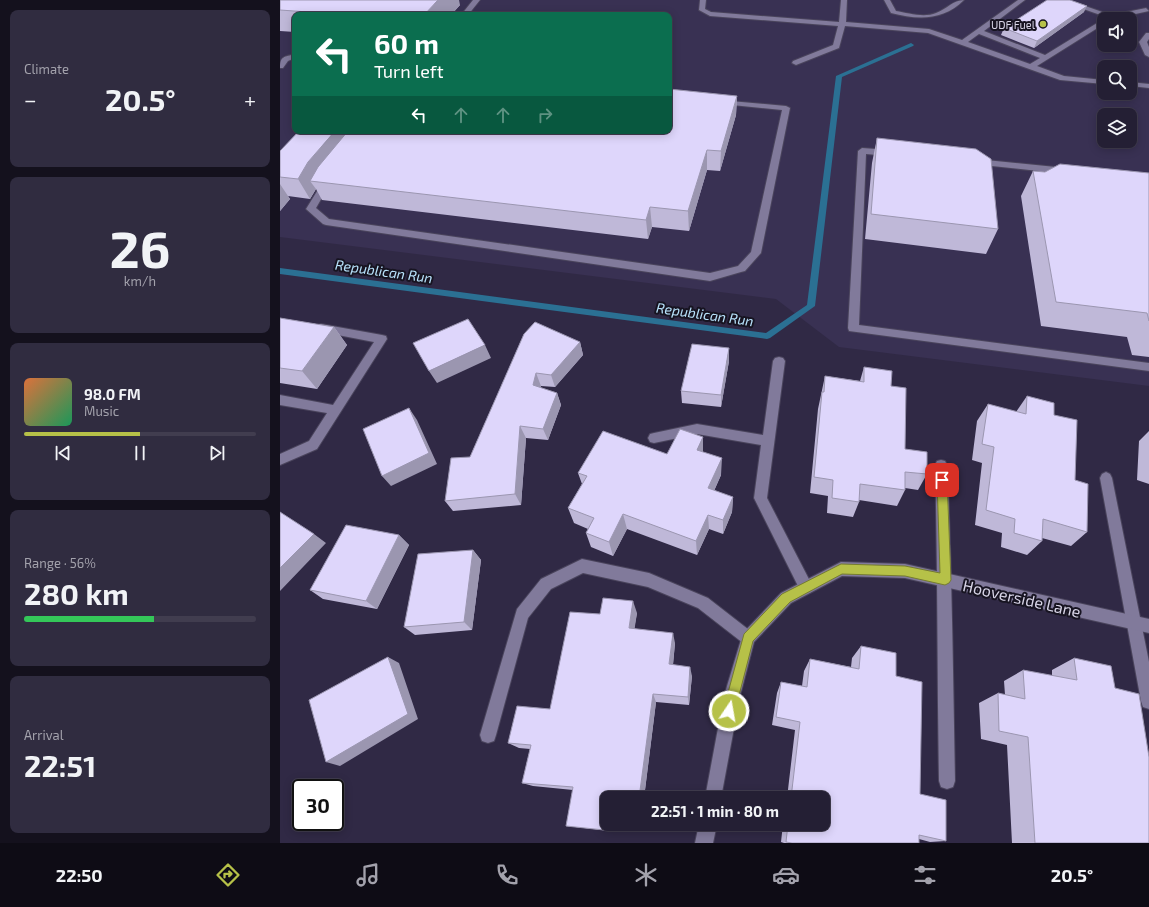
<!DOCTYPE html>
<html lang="en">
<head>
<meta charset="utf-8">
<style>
	:root { --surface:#241f34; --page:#302c40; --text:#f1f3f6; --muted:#a3a2ac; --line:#413d4f; --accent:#b6c148 }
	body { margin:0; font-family:"Exo 2",sans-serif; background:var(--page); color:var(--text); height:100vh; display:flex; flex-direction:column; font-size:15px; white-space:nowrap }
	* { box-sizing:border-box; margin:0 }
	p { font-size:13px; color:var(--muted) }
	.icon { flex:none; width:22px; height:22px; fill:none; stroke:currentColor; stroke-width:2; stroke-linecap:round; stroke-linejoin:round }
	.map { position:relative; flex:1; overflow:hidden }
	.drawer { display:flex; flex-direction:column; gap:10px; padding:10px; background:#14111d; width:280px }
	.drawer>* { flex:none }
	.guide { position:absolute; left:12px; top:12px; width:380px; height:122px; border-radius:8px; box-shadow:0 2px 10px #0003,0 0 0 1px var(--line); background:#0b6e4f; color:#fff; overflow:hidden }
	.tools { position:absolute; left:817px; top:12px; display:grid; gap:8px }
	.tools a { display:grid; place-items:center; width:40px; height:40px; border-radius:8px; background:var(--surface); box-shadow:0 2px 10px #0003,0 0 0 1px var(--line); font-size:20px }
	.speed { position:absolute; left:12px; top:779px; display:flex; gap:8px; font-size:20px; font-weight:700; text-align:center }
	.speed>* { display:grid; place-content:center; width:52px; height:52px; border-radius:50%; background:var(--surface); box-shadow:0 2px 10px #0003,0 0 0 1px var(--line); line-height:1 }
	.speed .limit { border:2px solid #111; border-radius:6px; background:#fff; color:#111 }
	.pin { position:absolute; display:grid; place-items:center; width:34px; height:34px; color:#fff; margin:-17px; border-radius:8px; box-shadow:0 2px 6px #0006 }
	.me { position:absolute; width:44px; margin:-22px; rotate:12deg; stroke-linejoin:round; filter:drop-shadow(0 0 3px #0008) }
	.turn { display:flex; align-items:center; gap:14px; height:84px; padding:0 16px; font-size:18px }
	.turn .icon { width:52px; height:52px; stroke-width:2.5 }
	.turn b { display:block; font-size:28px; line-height:34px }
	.lanes { display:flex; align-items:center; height:38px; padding:0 16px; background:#0003; justify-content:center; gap:20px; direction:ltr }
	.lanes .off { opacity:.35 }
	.big { font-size:30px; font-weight:700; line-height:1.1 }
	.drawer .card { flex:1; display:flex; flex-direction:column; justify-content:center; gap:6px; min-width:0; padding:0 14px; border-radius:8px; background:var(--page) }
	.drawer .dial { align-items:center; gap:0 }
	.dial b { font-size:52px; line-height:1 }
	.song { display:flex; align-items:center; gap:12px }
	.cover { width:48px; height:48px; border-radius:6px; background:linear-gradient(135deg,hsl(20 70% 55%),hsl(150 70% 35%)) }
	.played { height:4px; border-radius:2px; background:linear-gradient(90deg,var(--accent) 50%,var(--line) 50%) }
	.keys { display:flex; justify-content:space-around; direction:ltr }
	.heat { display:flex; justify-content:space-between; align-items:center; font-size:22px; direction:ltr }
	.charge { height:6px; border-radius:3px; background:linear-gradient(90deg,#34c759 56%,var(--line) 0) }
	.trip { position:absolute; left:320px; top:791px; width:230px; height:40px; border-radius:8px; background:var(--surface); box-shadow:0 2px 10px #0003,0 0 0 1px var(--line); font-weight:700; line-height:40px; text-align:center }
	.tab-bar { display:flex; height:64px; justify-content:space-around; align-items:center; background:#0e0c15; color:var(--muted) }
	.tab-bar .icon { width:28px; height:28px }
	.tab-bar .active { color:var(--accent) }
	.tab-bar b { font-size:18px; color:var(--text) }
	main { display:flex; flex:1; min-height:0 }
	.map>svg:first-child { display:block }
</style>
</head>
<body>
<main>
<section class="drawer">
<div class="card"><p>Climate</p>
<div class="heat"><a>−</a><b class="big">20.5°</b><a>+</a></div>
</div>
<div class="card dial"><b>26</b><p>km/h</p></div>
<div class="card">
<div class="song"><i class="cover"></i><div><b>98.0 FM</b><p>Music</p></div></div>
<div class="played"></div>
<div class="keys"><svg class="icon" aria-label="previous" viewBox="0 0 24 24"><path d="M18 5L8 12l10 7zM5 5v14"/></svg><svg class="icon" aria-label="pause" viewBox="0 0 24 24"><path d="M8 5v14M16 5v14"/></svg><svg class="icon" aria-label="next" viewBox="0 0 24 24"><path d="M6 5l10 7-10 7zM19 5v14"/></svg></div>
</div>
<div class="card"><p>Range · 56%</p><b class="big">280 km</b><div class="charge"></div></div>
<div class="card"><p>Arrival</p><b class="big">22:51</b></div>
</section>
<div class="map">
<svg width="869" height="843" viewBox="0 0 869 843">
	<rect width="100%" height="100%" fill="#302945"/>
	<path fill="#393153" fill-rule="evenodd" d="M4 0H869V386L559 347 496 299 0 237V3ZM15 15H389V131H15ZM824 19H850V45H824ZM824 67H850V93H824ZM824 115H850V141H824Z"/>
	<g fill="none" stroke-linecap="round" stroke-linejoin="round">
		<path fill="#2b7093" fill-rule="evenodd" d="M631 43 634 45 633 46 562 77 535 306 490 338 487 339 0 274V268L486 333 527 305 556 76Z"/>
		<g stroke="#4a445c" stroke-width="2">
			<path id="lane" d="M193 0H200L188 15H181Z
				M420 0H426L425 9 431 12 559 22 561 0H567L566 22 649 29 682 40 738 0H745L704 31 765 55 822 20 824 19V24L757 66 784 76 824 80V84L780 80 648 33 565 26 559 48 516 65 512 63 513 61 553 45 558 26 430 16 419 10ZM699 34 760 58 750 64 688 42Z
				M604 0H610L616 11C628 13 644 18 656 13 667 9 673 0 684 0 663 21 638 20 611 13Z
				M778 0H788L831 15 866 8 869 11 833 19H825L826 17Z
				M866 33H869V39L867 42 869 47V57L865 55 859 42Z
				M15 54V58L8 61 3 68H0C0 56 4 57 15 54Z
				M850 82 869 84V88L850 86Z
				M439 100 506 106 510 108 481 253 465 271 461 272 430 281 46 225 43 224 26 209 44 180 47 179 51 182 36 208 49 219 430 273 458 266 471 252 502 110 442 104H439Z
				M582 148 610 150 614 153 610 156 586 154 579 325 869 363V371L569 331 568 328 578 151Z
				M696 159 786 168 790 171 786 174 693 164 692 162 693 160Z
				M41 324 102 335 106 336 107 339 37 449 0 465V454L29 441 47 413 0 405V395L53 405 94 342 37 331 36 328 37 325Z
				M499 357 503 358 505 361 487 498 533 587 531 592 526 594 521 592 474 498 481 445 417 434 374 443 370 442 368 438 370 434 374 433 417 424 483 435 493 361 495 358Z
				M661 460 665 461 667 465C672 570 673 676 675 781L673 787 667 789 661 787 659 781C657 676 658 570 655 465L657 461Z
				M826 472 830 474 832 478 869 662V709L863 707 861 701 820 478 822 474Z
				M302 559 369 573 428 598 473 633 475 638 473 643 468 645 463 643 418 608 368 587 303 573 271 589 248 618 216 735 214 741 208 743 202 741 200 735 237 609 261 579Z"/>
		</g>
		<g stroke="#4a445c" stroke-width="2">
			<path id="street" d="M561 562 625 564 869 619V633L625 578 562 576 511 603 474 642 460 696 441 798H425L444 696 463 633 501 593Z
				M419 824H437L433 843H415Z"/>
		</g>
		<use href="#lane" fill="#817a9b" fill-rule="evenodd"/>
		<use href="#street" fill="#817a9b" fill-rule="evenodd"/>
	</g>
	<path fill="#bfb8d8" d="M0 0 180 5 171 15H15V32L0 31Z
		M804 12 754 48 721 35 724 28Z
		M457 96 456 115 440 171 427 170 409 231 372 227 368 239 42 200 36 189 30 199 8 196 10 199 0 211V151Z
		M597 138 718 229 706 254 585 239 592 163Z
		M753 171 765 172 869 173V357L852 355 847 337 761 326 741 196Z
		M0 318 54 327 67 345 37 389 0 383Z
		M244 334 300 342 303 355 275 387 261 386 260 388 277 393 281 405 268 440 246 438 241 505 173 511 165 501 190 457Z
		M449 361 441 407 402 403 401 391Z
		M584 367 611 386 625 449 647 474 638 490 625 488V490L617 506 579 500V502L573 517 547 513 548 496 530 493 538 409 545 376 580 381Z
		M747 396 774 415 795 480 807 532 791 546 762 538V541L747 555 721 547 722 533 695 525 702 463 692 460 697 421 708 404 736 412Z
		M869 431V484L857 480 859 441Z
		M423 452 441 475 434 491 453 497 452 512 443 534 429 529 417 555 347 529 333 556 311 547 306 533 308 529 294 523 288 508 302 484 298 473 387 454Z
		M119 535 129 545 97 609 43 599 30 590Z
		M193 550 201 560 192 630 135 635 124 627Z
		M357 613 354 629 395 643 393 665 412 676 409 705 376 702 364 798H327L330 831 286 826 293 790 253 786 242 783 250 749 239 748 228 743 270 709 320 614Z
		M581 646 616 676 640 794 666 841 650 842 639 839V843H504L501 842 503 824H543V798H507L515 730 492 725 497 693 501 682 522 686 524 671 530 659 571 667 572 658Z
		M794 658 835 688 869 843H732L727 745 701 739 699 703 718 693 725 695 724 681 743 670 772 676V670Z"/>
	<path fill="#9b96b0" d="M158 0H179L180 5 171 15H144Z
		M807 6 804 12 754 48 757 41Z
		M457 96 456 115 440 171 441 151Z
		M55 131H81L40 182 30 181 36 189 30 199 18 179 28 162Z
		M427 150V170L409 231 408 211Z
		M0 184 10 199 0 211Z
		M370 207 372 227 368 239 366 220Z
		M54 327 67 345 37 389 22 371Z
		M300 342 303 355 275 387 271 375Z
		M205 345 211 358 157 383 149 371Z
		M449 348V361L441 407V395Z
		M256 373 261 386 258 398 253 385Z
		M277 393 281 405 268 440 263 429Z
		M129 408 137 420 157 464 111 486 102 476Z
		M240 426 246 438 241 505 235 494Z
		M423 437V454L417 450Z
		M442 458 441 475 428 504V488Z
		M453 497 452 512 443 534V520Z
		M343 514 347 529 333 556 329 542Z
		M428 515 429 529 417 555 416 541Z
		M34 534 46 543 0 591V568Z
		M119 535 129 545 97 609 86 601Z
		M193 550 201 560 192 630 184 622Z
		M353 601 357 613 353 639 349 628Z
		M393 633 395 643 392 674 389 664Z
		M108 657 119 663 138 719 60 766 46 762Z
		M410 667 412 676 409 705 408 697Z
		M373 694 376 702 364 798H359Z
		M327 807V824H331L330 831 324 830Z"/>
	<path fill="#ded6fb" stroke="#9b96b0" d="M0 0H158L144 15H70L0 10Z
		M767 0H790L807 6 757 41 724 28Z
		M389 89 457 96 441 151 427 150 408 211 370 207 366 220 30 181 38 167 68 131H389Z
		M19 131H55L28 162 18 179 0 177V151Z
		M597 138 696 149 711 159 718 229 591 214Z
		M780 164 869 173V321L867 313 776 302 753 171 765 172Z
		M0 318 54 327 22 371 0 368Z
		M188 319 205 345 149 371 133 343Z
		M255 322 300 342 271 375 256 373 253 385 277 393 263 429 240 426 235 494 165 501 171 458 190 457 244 334Z
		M412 344 449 348 441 395 401 391Z
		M584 367 612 371 611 386 626 388 625 449 647 452V474L625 472V490L580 484 579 502 552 498 553 480 534 477 542 392H544L545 376 584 382Z
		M747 396 774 403V415L797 420 795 480 808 484 807 532 763 519 762 541 734 533 735 519 706 510 714 447 702 444 708 404 746 414Z
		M129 408 149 453 102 476 83 429Z
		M400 429 423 437 417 450 442 458 428 488 453 497 443 520 428 515 416 541 343 514 329 542 306 533 314 518 288 508 307 476 298 473 323 431 387 454Z
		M0 512 34 534 0 568Z
		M66 525 119 535 86 601 30 590Z
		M193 550 184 622 124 627 138 554Z
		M323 598 353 601 349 628 393 633 389 664 410 667 408 697 373 694 359 798H327V807L324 830 286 826 293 787 242 783 251 745 228 743 237 706 270 709 290 612 320 614Z
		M581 646 616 653V676L642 682 640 794 666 800V841L639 835V843H512L506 842 508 824H543V798H511L520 722 496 717 501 682 527 687 530 659 579 669Z
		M108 657 128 714 46 762 29 700Z
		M794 658 831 666 835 688 859 694 869 757V843H755L748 737 719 731 718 693 745 699 743 670 797 680Z"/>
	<path fill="#b6c148" stroke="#767d2f" d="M662 476 665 477 667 480 671 580 669 583 665 585 625 576 562 574 510 602 473 641 455 711 453 715 449 717 445 715 443 711 464 634 502 594 561 564 625 566 660 573 657 480 658 477Z"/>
	<circle fill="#b6c148" stroke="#171421" stroke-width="1.5" cx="763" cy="24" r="4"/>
	<g text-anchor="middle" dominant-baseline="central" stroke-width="4" stroke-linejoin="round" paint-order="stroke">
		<g font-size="11" fill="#d7d4e6" stroke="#171421" text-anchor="end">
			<text x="755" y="24">UDF Fuel</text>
		</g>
		<g font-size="14" font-style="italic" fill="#b8e2fb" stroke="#171421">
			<text transform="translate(104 271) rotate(8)">Republican Run</text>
			<text transform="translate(425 314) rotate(8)">Republican Run</text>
		</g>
		<g font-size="16" fill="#d7d4e6" stroke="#171421">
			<text transform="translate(742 598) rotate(13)">Hooverside Lane</text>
		</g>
	</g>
</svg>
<div class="tools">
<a><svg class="icon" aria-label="sound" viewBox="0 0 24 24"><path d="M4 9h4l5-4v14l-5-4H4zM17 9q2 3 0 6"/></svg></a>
<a><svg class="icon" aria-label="search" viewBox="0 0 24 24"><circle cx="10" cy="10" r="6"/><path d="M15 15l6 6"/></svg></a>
<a><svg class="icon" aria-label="layers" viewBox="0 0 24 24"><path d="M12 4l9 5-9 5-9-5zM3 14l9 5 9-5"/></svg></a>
</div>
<div class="speed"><div class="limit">30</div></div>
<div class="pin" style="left:662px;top:480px;background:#d93025"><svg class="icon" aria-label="arrive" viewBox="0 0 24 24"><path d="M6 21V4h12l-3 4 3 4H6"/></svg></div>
<svg class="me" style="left:449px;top:711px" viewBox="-20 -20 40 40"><circle r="17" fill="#b6c148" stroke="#fff" stroke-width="3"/><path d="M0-11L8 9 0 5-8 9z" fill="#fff"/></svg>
<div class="trip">22:51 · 1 min · 80 m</div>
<div class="guide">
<div class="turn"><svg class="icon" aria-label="left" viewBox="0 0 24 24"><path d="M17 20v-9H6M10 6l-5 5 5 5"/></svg><div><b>60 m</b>Turn left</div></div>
<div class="lanes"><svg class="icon" aria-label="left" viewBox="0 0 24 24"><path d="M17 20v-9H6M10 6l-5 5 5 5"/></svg><svg class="icon off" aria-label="ahead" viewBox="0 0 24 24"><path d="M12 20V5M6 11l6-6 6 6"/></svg><svg class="icon off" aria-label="ahead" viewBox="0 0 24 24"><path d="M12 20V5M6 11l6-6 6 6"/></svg><svg class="icon off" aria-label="right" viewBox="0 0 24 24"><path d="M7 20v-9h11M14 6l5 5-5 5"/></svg></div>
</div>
</div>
</main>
<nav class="tab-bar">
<b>22:50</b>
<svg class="icon active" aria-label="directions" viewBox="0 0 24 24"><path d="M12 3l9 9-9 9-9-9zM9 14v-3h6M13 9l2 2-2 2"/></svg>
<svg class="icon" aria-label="music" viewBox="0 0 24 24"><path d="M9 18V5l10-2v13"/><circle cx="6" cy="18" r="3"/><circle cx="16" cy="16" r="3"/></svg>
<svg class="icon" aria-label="phone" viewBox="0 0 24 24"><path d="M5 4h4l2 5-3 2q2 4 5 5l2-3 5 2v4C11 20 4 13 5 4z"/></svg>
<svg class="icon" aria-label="climate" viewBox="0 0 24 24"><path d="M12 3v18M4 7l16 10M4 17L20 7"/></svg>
<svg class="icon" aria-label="car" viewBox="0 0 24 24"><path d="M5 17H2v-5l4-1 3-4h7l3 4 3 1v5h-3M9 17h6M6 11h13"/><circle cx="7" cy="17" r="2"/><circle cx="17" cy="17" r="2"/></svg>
<svg class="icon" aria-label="filters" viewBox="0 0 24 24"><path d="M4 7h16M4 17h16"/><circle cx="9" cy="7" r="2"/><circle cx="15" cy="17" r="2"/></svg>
<b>20.5°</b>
</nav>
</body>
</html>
